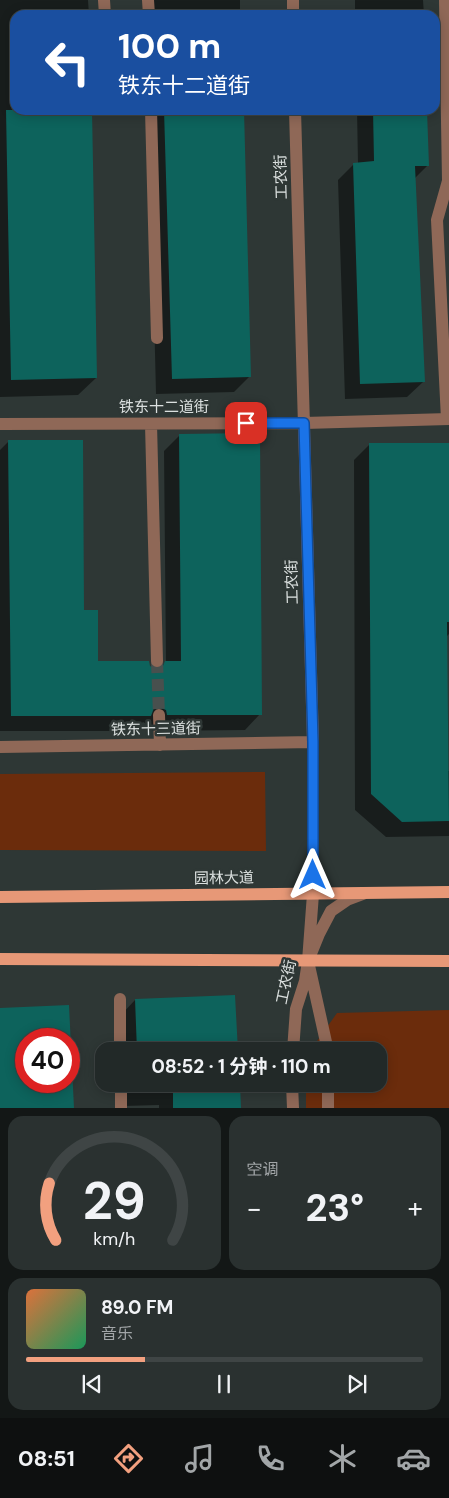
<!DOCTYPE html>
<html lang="zh">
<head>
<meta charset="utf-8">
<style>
	:root { --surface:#222928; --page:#2a3130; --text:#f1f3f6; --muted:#a2a6a8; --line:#3f4545; --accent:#f2a07f }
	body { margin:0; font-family:"DM Sans","Noto Sans SC",sans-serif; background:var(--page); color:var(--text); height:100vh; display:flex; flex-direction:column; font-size:19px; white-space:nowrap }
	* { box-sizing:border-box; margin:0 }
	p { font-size:16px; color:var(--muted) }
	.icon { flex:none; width:28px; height:28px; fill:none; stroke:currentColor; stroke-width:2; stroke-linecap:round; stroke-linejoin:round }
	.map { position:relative; height:1108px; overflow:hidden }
	.panel { display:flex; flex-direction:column; gap:8px; padding:8px; background:#131716; flex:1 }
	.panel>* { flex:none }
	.guide { position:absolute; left:10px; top:10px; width:430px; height:105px; border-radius:15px; box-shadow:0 2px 12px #0003,0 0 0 1px var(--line); background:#1a4fa0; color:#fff; overflow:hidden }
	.speed { position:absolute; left:15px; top:1028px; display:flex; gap:10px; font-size:25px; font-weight:700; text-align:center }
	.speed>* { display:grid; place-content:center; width:65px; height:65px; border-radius:50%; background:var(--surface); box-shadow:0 2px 12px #0003,0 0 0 1px var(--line); line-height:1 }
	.speed .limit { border:8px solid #d22; background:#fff; color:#111 }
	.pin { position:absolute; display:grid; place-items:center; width:42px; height:42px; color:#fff; margin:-21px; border-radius:10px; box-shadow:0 2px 8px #0006 }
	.me { position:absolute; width:55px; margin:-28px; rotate:0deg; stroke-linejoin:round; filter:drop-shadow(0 0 4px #0008) }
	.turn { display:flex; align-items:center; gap:18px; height:105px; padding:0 25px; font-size:22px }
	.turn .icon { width:65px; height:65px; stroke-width:2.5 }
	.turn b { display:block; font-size:35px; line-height:42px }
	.big { font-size:38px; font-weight:700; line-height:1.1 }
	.panel .tile { flex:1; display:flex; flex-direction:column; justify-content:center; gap:8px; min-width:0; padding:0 18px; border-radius:15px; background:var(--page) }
	.panel .dial { align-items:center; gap:0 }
	.dial svg { height:130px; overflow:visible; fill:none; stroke:var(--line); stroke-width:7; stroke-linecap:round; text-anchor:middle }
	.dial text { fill:var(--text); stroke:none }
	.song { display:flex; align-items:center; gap:15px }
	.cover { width:60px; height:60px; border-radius:8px; background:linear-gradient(135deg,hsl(20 70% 55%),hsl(150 70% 35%)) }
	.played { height:5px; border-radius:2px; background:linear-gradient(90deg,var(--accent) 30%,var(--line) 30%) }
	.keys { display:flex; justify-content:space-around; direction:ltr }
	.heat { display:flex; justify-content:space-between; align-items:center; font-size:28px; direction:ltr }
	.panel .tiles { flex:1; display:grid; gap:8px; grid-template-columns:1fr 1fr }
	.tile:last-child { grid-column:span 2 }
	.trip { position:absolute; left:95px; top:1042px; width:292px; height:50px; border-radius:15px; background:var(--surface); box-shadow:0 2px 12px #0003,0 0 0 1px var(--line); font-weight:700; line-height:50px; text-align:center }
	.tabs { display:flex; height:80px; justify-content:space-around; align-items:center; background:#0e1010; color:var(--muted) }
	.tabs .icon { width:35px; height:35px }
	.tabs .on { color:var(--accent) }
	.tabs b { font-size:22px; color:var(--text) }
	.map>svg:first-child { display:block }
</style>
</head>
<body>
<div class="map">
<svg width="449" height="1108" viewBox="0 0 449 1108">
	<rect width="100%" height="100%" fill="#2e3735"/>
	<path fill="#6b2c0c" d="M265 772 266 851 0 850V774Z
		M449 1010V1108H306V1084H379V1051H310L337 1013Z"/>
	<path fill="#0007" fill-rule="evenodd" d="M0 0H88L89 15H15V110H91L96 378 78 395 0 397Z
		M146 0H240V15H146Z
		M355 0H423L424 15H355Z
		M149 110H243L250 376 234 392 156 394Z
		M357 110H426L428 165 414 179 423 382 407 397 345 399 338 180 354 164H358Z
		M180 435 260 714 245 730 152 731 150 726 143 722 134 731H0V450L9 441 82 611 97 662 149 666 158 670 166 662 164 451Z
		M370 444H449V634L446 637 447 771H449V836L386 837 355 810 354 460Z
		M234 997 237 1051H122L121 1015 135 1000Z
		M68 1007 72 1108H0V1009ZM26 1039H69V1081H26Z
		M124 1084H238L239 1108H159V1105L125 1106Z"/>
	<path fill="#0d635c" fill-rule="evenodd" d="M6 110H92L97 378 11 380Z
		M164 110H244L251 377 172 379Z
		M373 110H427L429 166H415L425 382 360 384 353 163 374 161Z
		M260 433 262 715H167L166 710 159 707 154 708 151 716H11L8 440H83L84 610H98V661H149L150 666 157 669 162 668 165 661H181L179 434Z
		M369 443H449V622H447L449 821 402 822 371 794Z
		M235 995 238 1051H137L135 999Z
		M69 1005 74 1108H0V1008ZM26 1039H69V1081H26Z
		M138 1084H240L241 1108H173V1091L139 1093Z"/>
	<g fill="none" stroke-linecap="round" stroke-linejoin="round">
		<path stroke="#48504e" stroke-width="12" stroke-dasharray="12 6" stroke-linecap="butt" d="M157 661 159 715"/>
		<path stroke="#8f6857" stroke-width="12" d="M104 0 105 15
			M148 0 149 15
			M293 0V15
			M445 0 448 181 437 220 447 419
			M151 110 157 338
			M0 424 304 423 449 419
			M151 424 157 661
			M159 715 160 745
			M0 747 313 742
			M120 999V1051
			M293 1051 296 1009 305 981 308 961 313 894V742L295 110
			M328 1051 308 961 319 934 331 911 347 900 363 894
			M121 1084V1108
			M292 1084 293 1108
			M328 1084V1108"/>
		<path stroke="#e79877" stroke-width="12" d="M0 897 449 892
			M0 959 449 961"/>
	</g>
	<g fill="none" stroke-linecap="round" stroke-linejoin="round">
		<g stroke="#114b97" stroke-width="12">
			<path id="route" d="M246 423H304L313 742V875"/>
		</g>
		<use href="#route" stroke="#1a73e8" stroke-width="9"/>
	</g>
	<g text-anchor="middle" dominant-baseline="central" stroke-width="5" stroke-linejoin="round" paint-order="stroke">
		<g font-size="15" fill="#dbe0df" stroke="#2e3735">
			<text transform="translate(281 177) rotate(-92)">工农街</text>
			<text x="164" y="407">铁东十二道街</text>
			<text transform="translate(292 582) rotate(-92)">工农街</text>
			<text transform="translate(156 729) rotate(-1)">铁东十三道街</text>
			<text transform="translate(224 878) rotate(-1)">园林大道</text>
			<text transform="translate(286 982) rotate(-78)">工农街</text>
		</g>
	</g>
</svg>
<div class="speed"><div class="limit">40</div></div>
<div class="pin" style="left:246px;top:423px;background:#d93025"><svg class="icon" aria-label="arrive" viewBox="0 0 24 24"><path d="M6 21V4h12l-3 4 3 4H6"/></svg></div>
<svg class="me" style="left:313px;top:875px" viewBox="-20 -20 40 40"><path d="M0-17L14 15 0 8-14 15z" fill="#1a73e8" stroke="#fff" stroke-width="4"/></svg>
<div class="trip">08:52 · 1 分钟 · 110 m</div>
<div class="guide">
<div class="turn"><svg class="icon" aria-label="left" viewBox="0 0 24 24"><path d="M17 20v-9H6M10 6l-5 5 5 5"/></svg><div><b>100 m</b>铁东十二道街</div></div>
</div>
</div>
<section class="panel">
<div class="tiles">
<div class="tile dial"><svg viewBox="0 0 100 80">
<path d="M14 69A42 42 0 1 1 86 69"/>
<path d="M14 69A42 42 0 0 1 10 34" stroke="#f2a07f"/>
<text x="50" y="56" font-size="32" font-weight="700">29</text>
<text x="50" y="72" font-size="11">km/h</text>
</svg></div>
<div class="tile"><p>空调</p>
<div class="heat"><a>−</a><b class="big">23°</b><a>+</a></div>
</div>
<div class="tile">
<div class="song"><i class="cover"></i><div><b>89.0 FM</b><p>音乐</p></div></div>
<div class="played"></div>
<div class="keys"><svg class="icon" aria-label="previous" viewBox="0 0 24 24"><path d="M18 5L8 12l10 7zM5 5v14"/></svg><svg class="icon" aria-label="pause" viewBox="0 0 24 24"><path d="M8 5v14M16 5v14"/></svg><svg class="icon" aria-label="next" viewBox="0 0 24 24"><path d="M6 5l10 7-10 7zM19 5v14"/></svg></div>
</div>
</div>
</section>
<nav class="tabs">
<b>08:51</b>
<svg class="icon on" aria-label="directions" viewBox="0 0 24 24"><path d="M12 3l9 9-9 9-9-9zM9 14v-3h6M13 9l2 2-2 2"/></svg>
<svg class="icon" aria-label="music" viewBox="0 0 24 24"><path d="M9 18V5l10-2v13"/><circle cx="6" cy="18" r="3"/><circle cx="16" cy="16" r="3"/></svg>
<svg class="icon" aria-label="phone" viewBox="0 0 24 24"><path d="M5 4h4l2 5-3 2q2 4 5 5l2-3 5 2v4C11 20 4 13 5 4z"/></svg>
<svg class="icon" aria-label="climate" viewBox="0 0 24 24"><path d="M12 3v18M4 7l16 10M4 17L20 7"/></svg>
<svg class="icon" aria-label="car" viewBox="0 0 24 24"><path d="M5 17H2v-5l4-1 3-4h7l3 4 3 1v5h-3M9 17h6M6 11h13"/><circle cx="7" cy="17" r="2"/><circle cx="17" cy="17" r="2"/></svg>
</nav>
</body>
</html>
